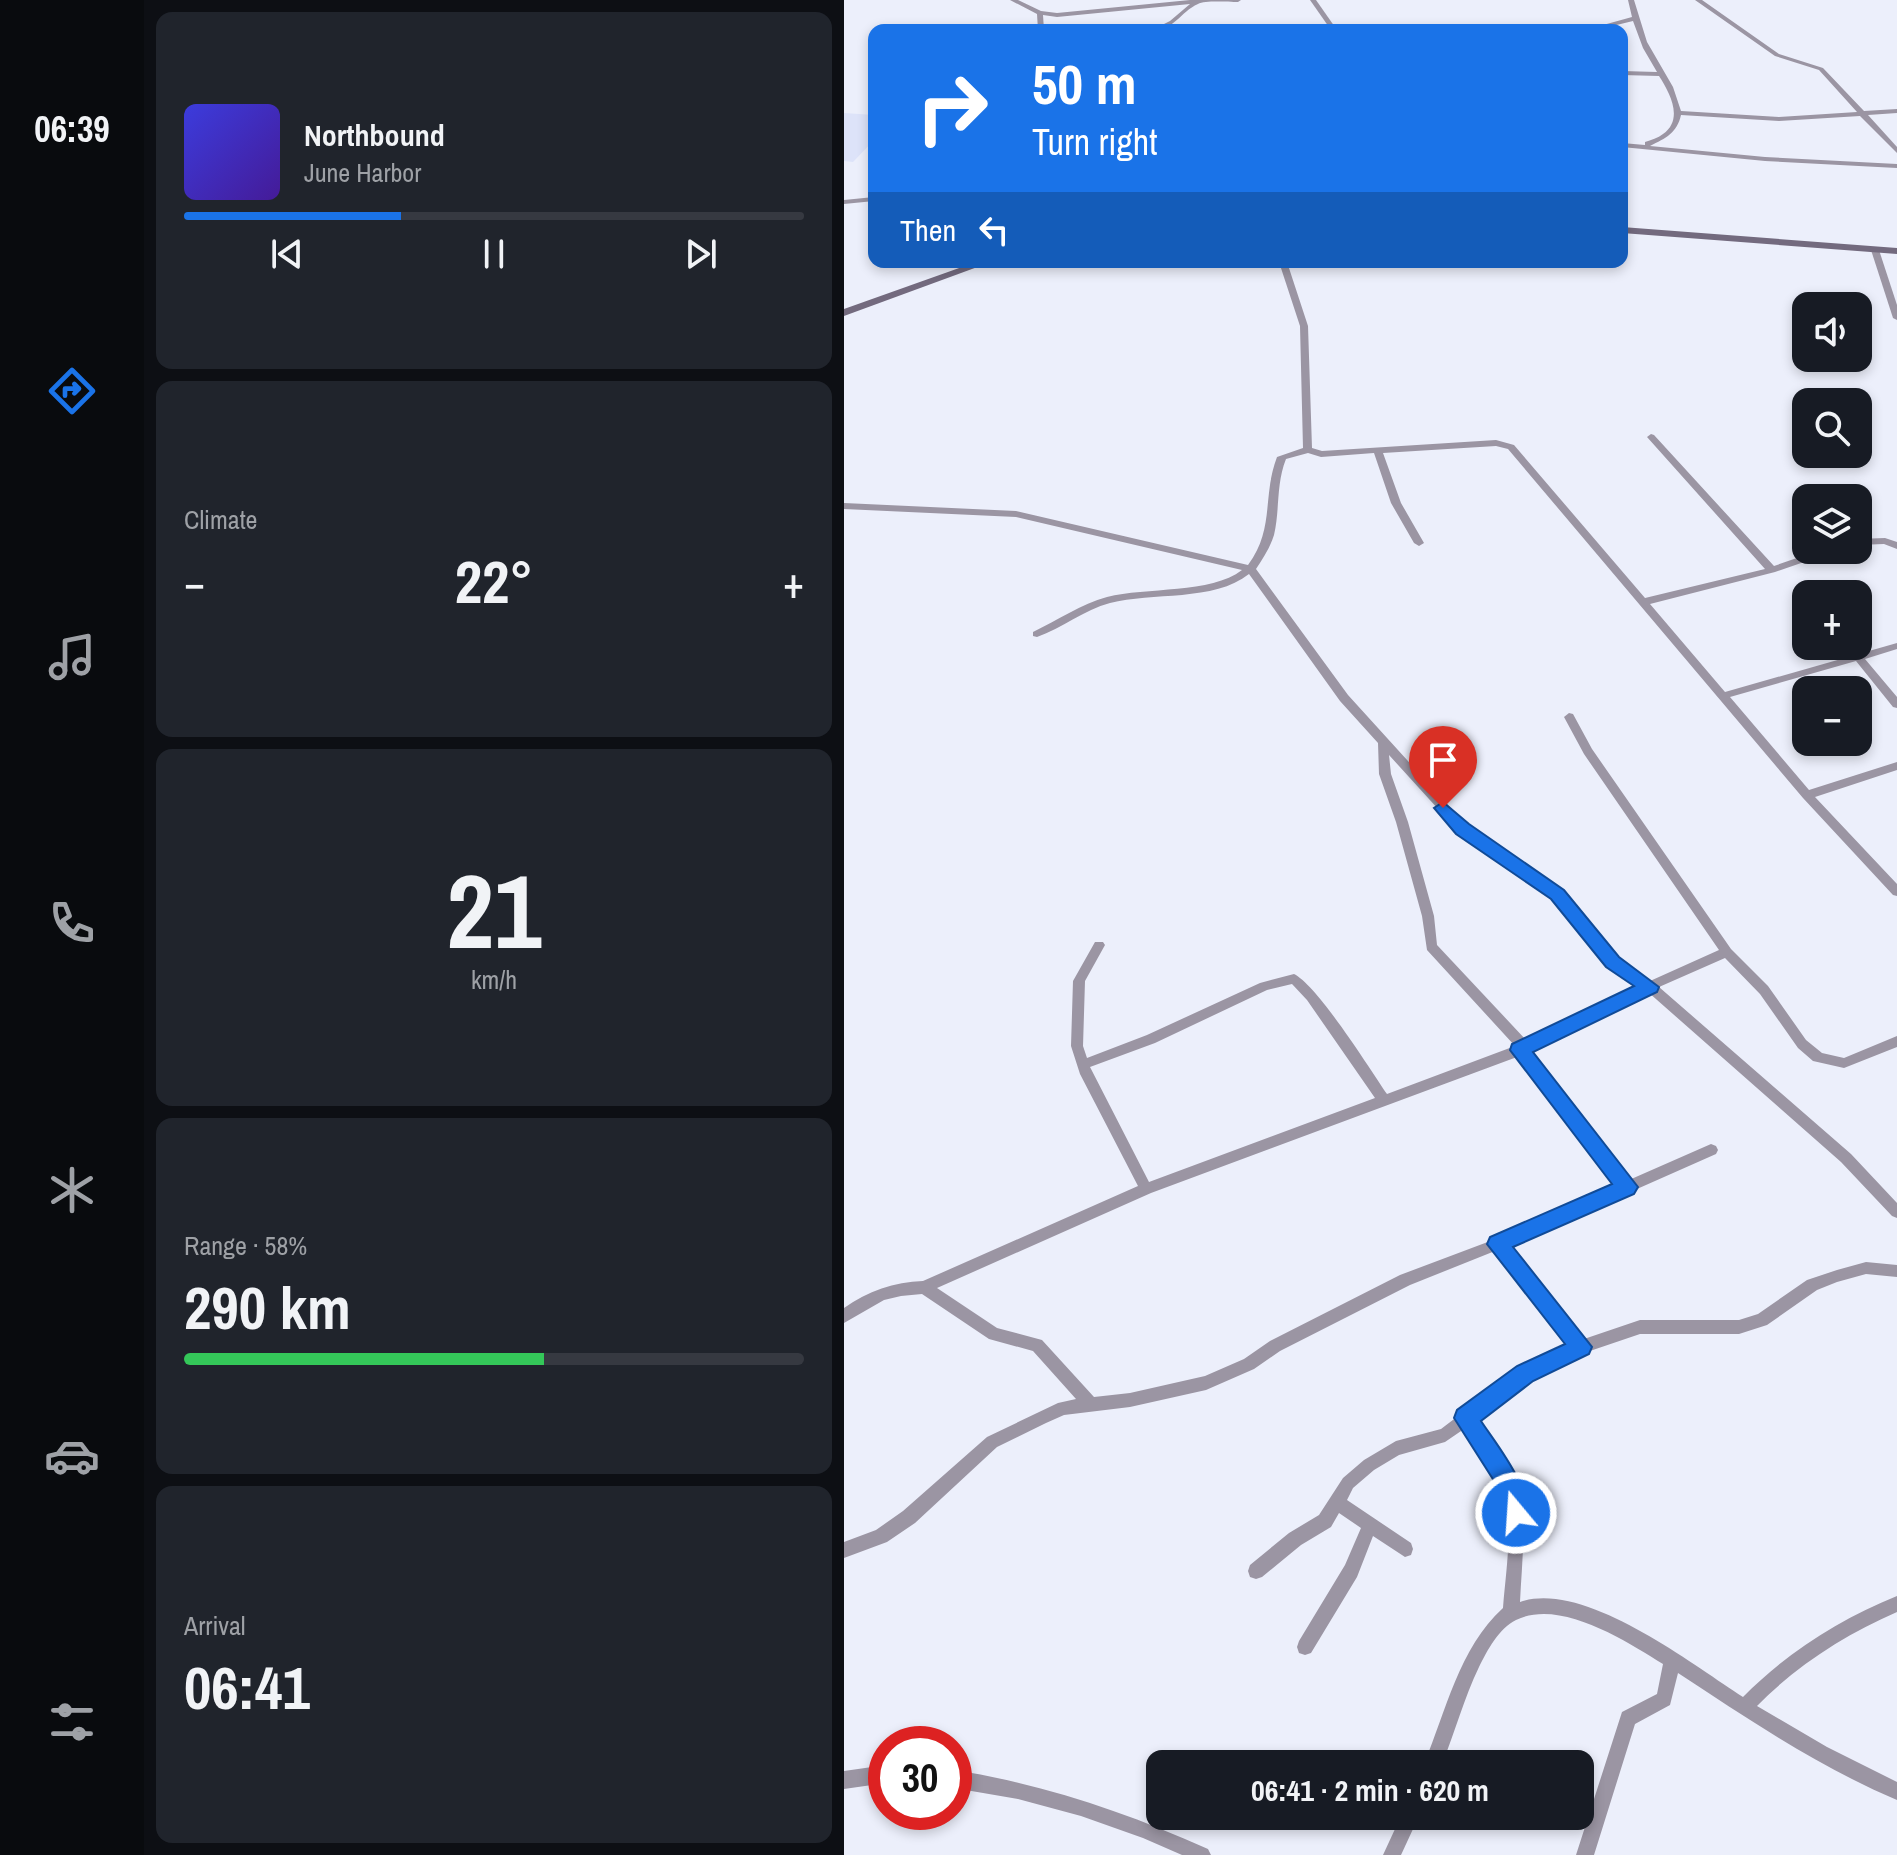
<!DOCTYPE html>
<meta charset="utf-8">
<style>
body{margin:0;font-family:"Archivo Narrow",sans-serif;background:#20242c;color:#f1f3f6;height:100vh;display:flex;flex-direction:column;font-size:30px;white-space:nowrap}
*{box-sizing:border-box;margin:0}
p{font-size:26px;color:#9ea1a6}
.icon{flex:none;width:44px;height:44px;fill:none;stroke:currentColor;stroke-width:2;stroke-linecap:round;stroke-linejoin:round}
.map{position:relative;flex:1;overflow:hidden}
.details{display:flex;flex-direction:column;gap:12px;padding:12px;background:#0d0f14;width:700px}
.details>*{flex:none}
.top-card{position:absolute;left:24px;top:24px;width:760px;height:244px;border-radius:16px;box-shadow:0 4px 12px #0003;background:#1a73e8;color:#fff;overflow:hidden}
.tools{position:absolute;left:948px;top:292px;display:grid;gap:16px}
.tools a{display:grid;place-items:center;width:80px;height:80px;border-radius:16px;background:#171b24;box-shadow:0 4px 12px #0003;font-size:40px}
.speed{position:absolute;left:24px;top:1726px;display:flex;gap:16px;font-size:40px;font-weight:700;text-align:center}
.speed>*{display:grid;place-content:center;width:104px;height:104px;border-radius:50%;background:#171b24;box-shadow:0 4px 12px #0003;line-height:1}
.speed .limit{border:12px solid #d22;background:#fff;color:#111}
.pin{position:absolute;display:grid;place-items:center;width:68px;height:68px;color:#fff;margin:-82px -34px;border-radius:50% 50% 50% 0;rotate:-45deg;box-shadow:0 0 8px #0007}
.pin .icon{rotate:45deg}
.me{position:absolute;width:88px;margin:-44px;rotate:342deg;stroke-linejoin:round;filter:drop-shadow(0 0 6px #0008)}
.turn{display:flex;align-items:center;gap:28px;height:168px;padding:0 32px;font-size:36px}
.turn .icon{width:104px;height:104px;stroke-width:2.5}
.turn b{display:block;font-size:56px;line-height:68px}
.then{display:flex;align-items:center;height:76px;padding:0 32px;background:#0003;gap:16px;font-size:30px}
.big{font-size:60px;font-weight:700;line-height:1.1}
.details .widget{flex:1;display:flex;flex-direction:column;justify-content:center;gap:12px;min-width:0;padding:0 28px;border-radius:16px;background:#20242c}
.details .dial{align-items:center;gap:0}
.dial b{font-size:104px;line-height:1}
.song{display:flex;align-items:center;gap:24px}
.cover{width:96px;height:96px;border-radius:12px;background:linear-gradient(135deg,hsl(240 70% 55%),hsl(260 70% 35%))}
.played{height:8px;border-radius:4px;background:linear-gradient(90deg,#1a73e8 35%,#363941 35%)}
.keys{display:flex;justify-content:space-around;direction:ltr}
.heat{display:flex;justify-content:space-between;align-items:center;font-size:44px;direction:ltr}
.charge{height:12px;border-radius:6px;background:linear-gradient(90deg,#34c759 58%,#363941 0)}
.trip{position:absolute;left:302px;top:1750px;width:448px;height:80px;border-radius:16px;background:#171b24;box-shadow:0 4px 12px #0003;font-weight:700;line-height:80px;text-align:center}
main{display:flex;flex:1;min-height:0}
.tab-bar{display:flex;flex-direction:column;width:144px;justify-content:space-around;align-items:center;background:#090b0e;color:#9ea1a6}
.tab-bar .icon{width:56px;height:56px}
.tab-bar .active{color:#1a73e8}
.tab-bar b{font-size:36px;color:#f1f3f6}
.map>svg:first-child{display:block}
.built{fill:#dde3f9}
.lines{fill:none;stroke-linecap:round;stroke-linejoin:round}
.street{fill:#9b95a3;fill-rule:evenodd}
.secondary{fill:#736a7e;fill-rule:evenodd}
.route{fill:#1a73e8;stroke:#114b97;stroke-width:2}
</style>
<main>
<nav class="tab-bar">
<b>06:39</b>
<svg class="icon active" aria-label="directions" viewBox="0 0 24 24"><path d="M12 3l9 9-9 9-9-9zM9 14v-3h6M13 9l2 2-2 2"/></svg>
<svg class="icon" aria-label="music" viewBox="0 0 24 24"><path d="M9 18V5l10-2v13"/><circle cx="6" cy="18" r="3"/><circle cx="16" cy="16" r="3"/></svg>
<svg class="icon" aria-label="phone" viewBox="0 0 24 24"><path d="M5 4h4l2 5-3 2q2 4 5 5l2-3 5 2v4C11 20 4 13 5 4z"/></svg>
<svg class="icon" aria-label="climate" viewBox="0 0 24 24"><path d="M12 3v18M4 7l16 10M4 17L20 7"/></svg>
<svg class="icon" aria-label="car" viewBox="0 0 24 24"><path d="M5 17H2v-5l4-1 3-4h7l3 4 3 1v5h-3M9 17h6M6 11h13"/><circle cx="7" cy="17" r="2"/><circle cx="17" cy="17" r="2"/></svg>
<svg class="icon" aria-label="filters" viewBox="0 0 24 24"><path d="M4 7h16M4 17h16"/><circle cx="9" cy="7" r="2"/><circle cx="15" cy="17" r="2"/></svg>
</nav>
<section class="details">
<div class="widget">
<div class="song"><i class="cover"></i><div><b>Northbound</b><p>June Harbor</p></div></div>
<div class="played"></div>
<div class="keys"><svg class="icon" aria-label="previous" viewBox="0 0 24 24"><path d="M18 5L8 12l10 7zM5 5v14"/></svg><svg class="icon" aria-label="pause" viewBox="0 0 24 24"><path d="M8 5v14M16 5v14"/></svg><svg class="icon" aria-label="next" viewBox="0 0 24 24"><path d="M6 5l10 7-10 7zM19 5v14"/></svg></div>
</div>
<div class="widget"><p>Climate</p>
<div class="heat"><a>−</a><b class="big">22°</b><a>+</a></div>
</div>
<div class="widget dial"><b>21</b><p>km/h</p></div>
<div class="widget"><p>Range · 58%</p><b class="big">290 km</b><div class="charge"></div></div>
<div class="widget"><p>Arrival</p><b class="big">06:41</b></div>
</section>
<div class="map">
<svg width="1053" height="1855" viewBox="0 0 1053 1855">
<rect width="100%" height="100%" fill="#eceffb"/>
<path class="built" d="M0,113L30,115V140L9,162L0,161Z"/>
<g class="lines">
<g class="street">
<path d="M166,0H174L197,11L213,13L346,0H397L394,2C384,2 361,0 354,4C336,12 331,30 308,30L326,21L346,4L213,17L199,15L200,30H194L193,14Z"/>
<path d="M466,0H472L493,30H487Z"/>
<path d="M784,0H790L803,42L829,87L837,111L935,117L1013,112L975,70L931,56L851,0H858L935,54L979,68L1020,111L1053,109V113L1024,115L1053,147V153L1016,116L935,121L837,115C833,133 822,138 806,146L921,157L1053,164V168L921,161L778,147V143L801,145V142C807,140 814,138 819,134C840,119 826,93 815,76L778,75V71L813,72L799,48L789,21L752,30H741L788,17Z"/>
<path d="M30,197V201L0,204V200Z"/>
<path d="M1028,248L1035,250L1053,305V320L1049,318L1027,250Z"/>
<path d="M435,262H443L464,326L468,448L478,451L652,440L670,445L801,598L921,569L803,437L807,434L810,435L930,566L976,550H991L989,552L931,572L806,604L881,692L1053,643V649L1021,659L1053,697V708L1049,707L1012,661L886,697L965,790L1053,762V770L971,797L1053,884V896L1049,895L959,798L664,449L652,446L539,453L557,503L580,543L575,546L570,543L547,503L530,453L477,457L464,453L442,459C432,484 436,509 430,535C426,548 419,558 412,569L504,695L623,826L717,891L772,959L806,981L875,950L740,754L720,717L725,713L729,714L748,749L887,949L924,986L962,1040L978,1053L1000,1058L1053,1036V1047L1000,1068L969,1061L954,1048L916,994L881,958L815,987L1007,1154L1053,1203V1218L1048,1216L997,1162L804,992L762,1011L684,1052L785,1180L867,1144L872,1146L874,1150L872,1154L664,1246L740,1339L796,1320H895L914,1314L963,1280L993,1270L1022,1262L1053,1265V1277L1022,1274L993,1282L973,1290L923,1325L895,1334H796L740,1353L686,1379L632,1420C644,1435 656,1450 664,1467C686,1509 678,1556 676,1602C740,1580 846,1663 899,1697C942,1653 996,1619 1053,1596V1612C1002,1634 952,1666 913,1706L983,1747L1053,1782V1800C975,1767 904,1719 834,1673L826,1705L791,1724L750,1855H732L778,1712L813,1694L819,1664C782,1641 716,1598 672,1620C655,1628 643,1651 635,1667C620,1698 611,1732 598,1764H580C602,1711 615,1648 659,1608C662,1567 671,1522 656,1482C648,1463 633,1446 620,1429L601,1442L555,1455L530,1470L509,1488L503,1500L567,1543L569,1549L567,1555L561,1557L529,1536L513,1577L467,1653L461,1655L455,1653L453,1647L455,1641L501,1565L517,1528L495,1513L487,1527L457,1545L418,1577L412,1579L406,1577L404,1571L406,1565L445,1533L475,1515L499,1478L520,1460L552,1441L597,1429L676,1369L726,1345L651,1251L566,1285L436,1351L410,1369L362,1390L286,1407L220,1415L202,1423L153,1447L71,1523L43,1542L0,1558V1542L32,1530L59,1511L143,1437L214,1403L232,1399L189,1351L145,1339L78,1294L57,1296L40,1300L0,1323V1308C24,1291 50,1282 79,1281L294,1186L236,1074L227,1046L229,981L251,942H259L261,945L241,981L239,1046L243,1058L303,1035L416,983L450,974C474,986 525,1068 543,1094L671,1046L583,950L578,916L552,822L535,774L534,743L496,701L405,574C370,602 308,592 266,603C240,610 218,628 193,637L189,636V632C214,620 237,604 263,597C302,587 367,594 398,570L172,517L0,509V503L172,511L404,565C431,529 418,496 433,457L459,448L456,326ZM545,755L615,832L709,897L764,965L794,986L754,1003L683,1041L593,945L590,916L564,822L547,774ZM448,984L463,1000L531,1098L305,1182L246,1067L311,1043L423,990ZM673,1057L773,1185L649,1240L556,1275L426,1341L400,1359L361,1376L286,1393L250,1397L198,1340L153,1328L93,1288L307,1193Z"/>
<path d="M1041,538L1053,542V549L1040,544L1014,545V539Z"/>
<path d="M42,1765V1783L0,1789V1771Z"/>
<path d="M110,1770C199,1784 282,1812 364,1849L367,1855H338L299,1838L237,1816L174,1799L110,1788Z"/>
<path d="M557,1816H575L557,1855H539Z"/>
</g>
<g class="secondary">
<path d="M778,227L1053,248V254L778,233Z"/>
<path d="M132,262H147L0,316V309Z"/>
</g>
</g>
<path class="route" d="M599,802L625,824L720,890L775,957L815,987L813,992L689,1052L794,1187L790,1194L669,1247L748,1347L745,1354L689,1381L637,1421C652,1444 692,1492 680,1521L672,1524L664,1521L652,1484L610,1418L613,1410L673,1366L721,1344L643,1244L646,1237L768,1184L666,1050L668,1044L790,986L762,967L707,899L612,834L590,808Z"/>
</svg>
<div class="tools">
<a><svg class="icon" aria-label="sound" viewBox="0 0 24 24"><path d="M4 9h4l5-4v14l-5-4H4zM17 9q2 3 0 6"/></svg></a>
<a><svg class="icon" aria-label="search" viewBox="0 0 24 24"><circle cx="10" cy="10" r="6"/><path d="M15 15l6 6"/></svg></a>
<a><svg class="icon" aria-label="layers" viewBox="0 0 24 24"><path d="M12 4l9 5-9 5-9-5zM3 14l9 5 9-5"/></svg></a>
<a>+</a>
<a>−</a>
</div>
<div class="speed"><div class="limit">30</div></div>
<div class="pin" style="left:599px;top:808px;background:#d93025"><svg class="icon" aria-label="arrive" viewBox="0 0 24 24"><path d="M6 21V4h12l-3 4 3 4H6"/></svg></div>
<svg class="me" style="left:672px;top:1513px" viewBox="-20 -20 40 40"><circle r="17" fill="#1a73e8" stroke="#fff" stroke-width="3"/><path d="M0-11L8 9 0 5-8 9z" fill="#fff"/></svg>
<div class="trip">06:41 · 2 min · 620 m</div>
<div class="top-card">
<div class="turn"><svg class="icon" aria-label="right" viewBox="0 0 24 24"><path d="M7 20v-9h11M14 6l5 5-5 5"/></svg><div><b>50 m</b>Turn right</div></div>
<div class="then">Then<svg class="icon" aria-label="left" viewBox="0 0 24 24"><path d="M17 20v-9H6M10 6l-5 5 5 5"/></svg></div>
</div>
</div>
</main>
